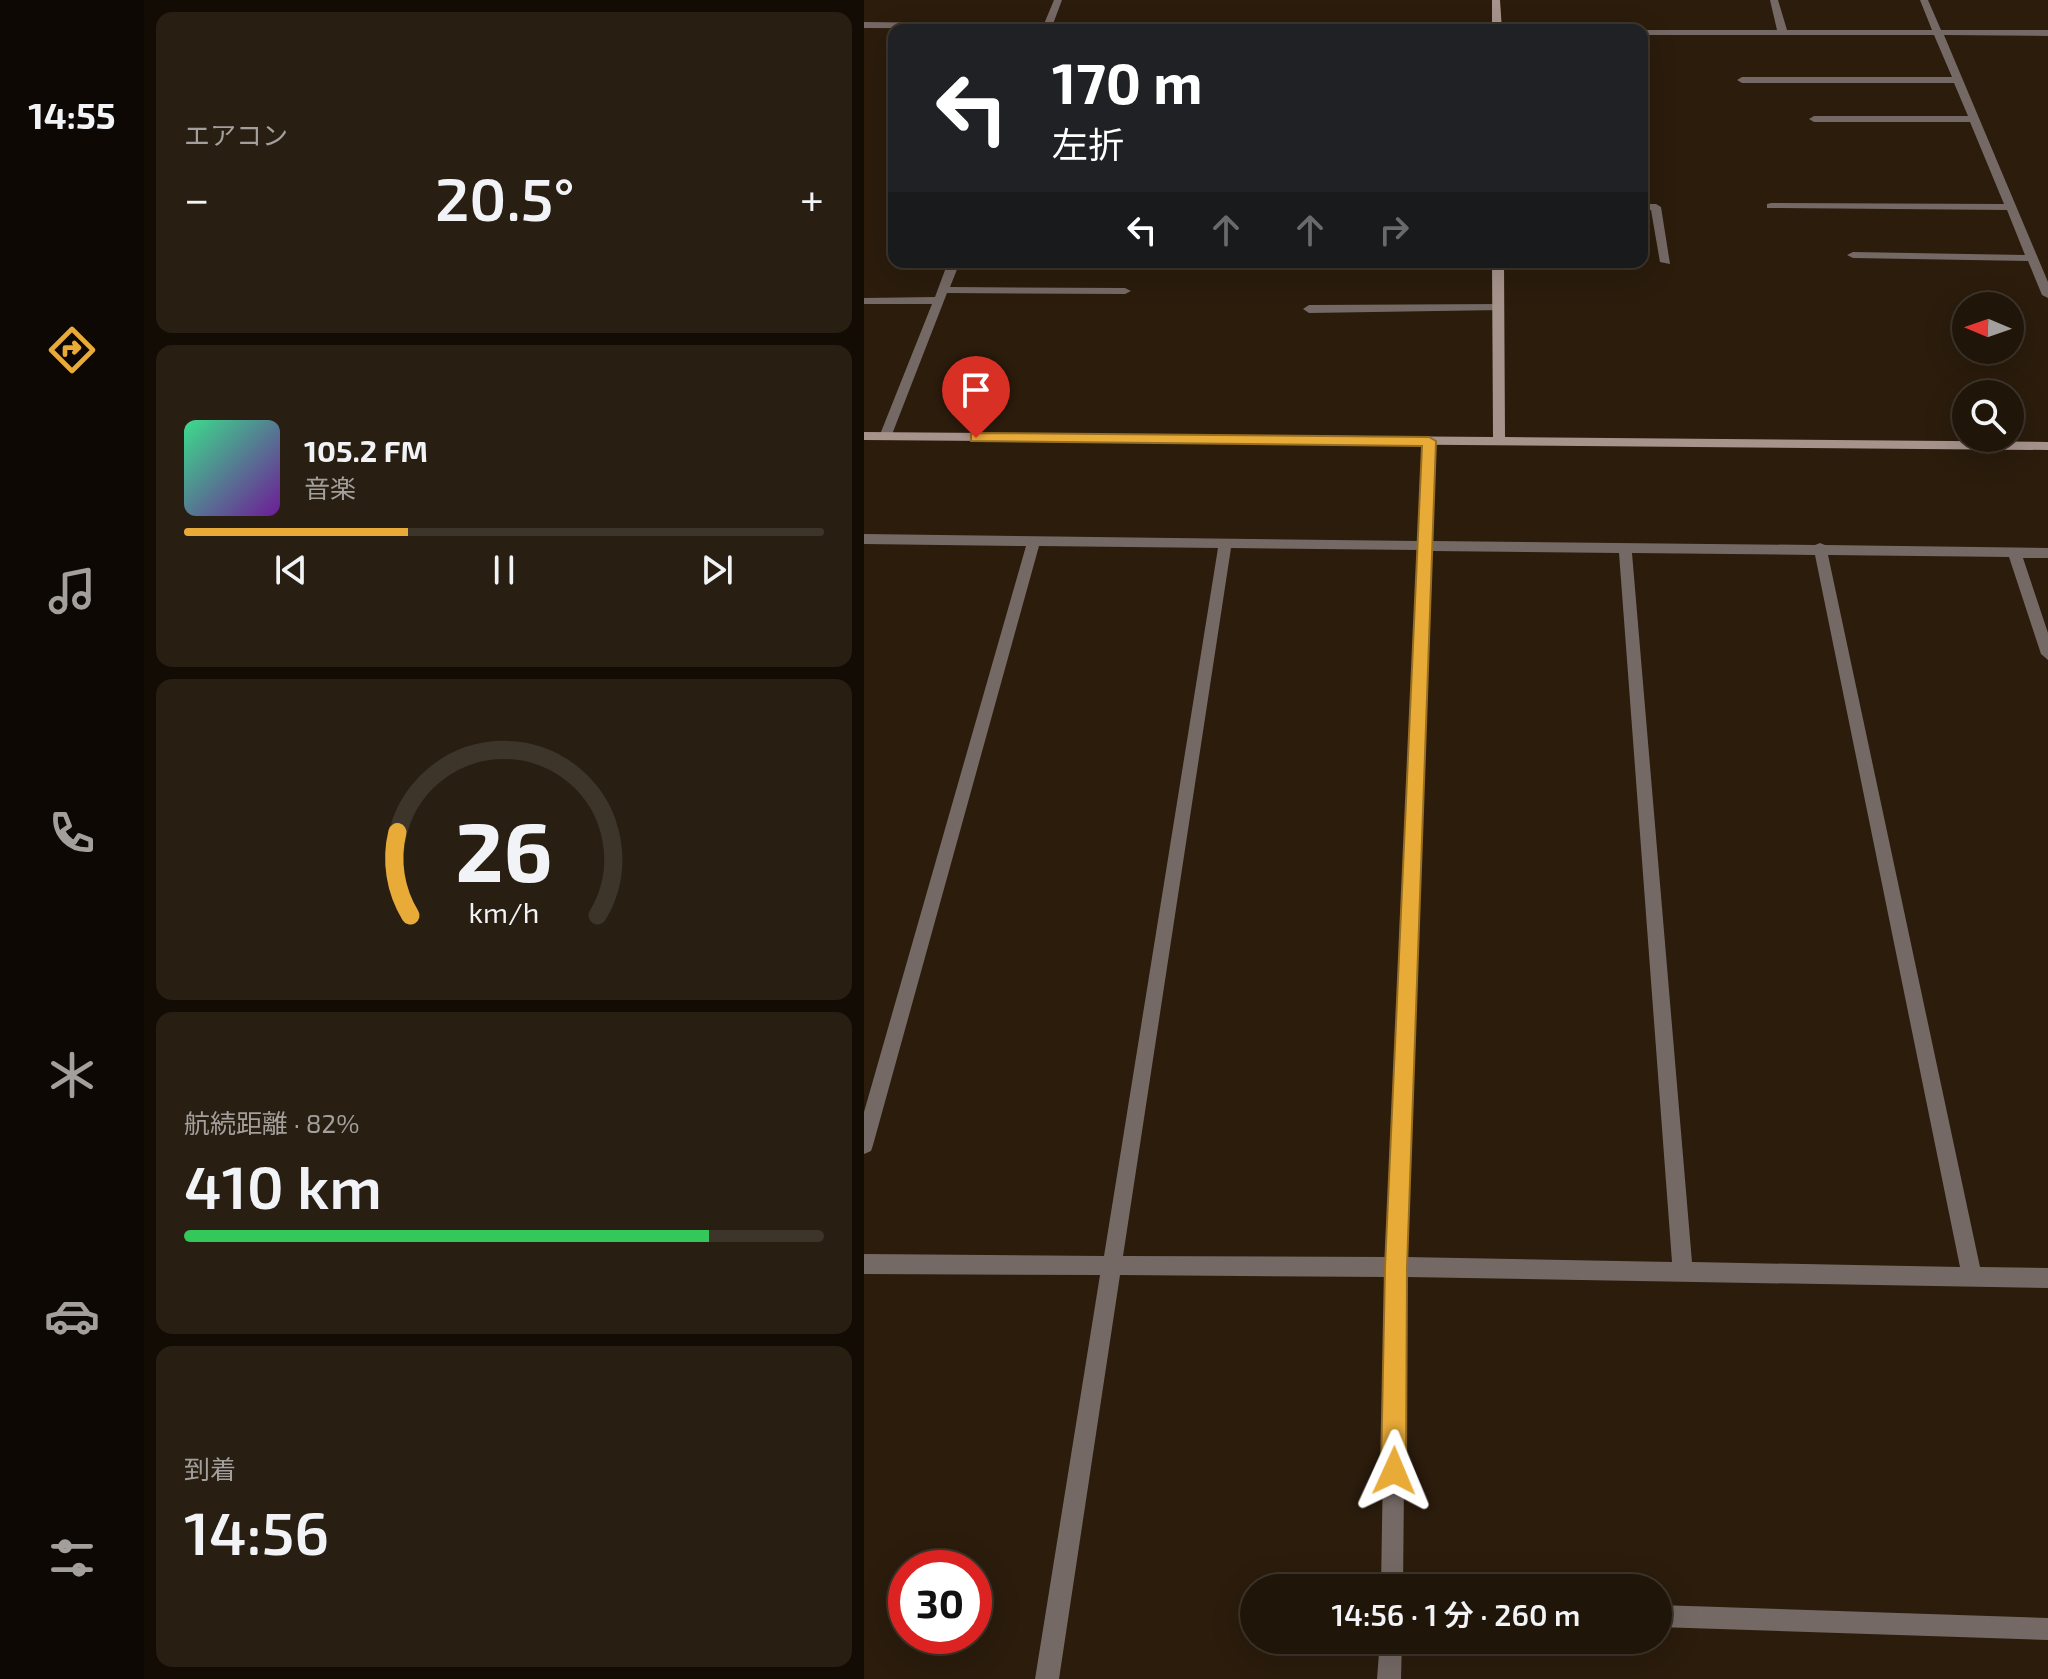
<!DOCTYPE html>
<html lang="ja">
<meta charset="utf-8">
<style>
body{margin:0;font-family:"Exo 2","Noto Sans JP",sans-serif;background:#281e12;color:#f1f3f6;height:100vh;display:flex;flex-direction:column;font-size:30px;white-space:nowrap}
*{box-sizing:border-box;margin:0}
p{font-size:26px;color:#a29f9c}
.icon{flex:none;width:44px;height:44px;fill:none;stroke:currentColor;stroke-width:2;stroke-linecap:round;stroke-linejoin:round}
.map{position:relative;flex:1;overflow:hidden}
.panel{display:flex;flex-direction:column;gap:12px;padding:12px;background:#120c05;width:720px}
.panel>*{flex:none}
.banner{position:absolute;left:24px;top:24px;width:760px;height:244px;border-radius:16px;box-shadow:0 8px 32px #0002,0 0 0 2px #3d342a;background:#202124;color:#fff;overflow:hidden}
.needle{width:52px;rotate:272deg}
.tools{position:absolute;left:1088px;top:292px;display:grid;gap:16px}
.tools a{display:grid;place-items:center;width:72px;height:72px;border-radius:50%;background:#201509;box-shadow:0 8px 32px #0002,0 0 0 2px #3d342a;font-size:40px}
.speed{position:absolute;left:24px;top:1550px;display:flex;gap:16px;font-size:40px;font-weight:700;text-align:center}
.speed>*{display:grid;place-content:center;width:104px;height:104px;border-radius:50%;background:#201509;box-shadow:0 8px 32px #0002,0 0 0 2px #3d342a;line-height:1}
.speed .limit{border:12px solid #d22;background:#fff;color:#111}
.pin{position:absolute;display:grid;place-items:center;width:68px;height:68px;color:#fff;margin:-82px -34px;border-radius:50% 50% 50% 0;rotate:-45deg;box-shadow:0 0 8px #0007}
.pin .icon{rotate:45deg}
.me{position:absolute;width:88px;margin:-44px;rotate:1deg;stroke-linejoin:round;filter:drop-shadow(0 0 6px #0008)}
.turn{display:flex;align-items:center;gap:28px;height:168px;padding:0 32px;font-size:36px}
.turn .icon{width:104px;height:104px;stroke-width:2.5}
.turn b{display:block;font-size:56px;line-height:68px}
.lanes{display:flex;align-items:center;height:76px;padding:0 32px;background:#0003;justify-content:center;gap:40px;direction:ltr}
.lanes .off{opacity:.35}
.big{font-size:60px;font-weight:600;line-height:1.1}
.panel .tile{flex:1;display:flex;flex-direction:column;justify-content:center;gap:12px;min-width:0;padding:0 28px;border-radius:16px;background:#281e12}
.panel .dial{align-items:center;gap:0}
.dial svg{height:208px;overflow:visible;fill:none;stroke:#3d342a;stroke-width:7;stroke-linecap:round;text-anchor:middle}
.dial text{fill:#f1f3f6;stroke:none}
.song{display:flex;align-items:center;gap:24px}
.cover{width:96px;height:96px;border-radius:12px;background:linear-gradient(135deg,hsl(150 70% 55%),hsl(280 70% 35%))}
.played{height:8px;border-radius:4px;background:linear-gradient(90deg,#e9ab38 35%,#3d342a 35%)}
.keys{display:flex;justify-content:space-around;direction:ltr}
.heat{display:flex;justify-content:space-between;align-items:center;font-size:44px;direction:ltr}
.charge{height:12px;border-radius:6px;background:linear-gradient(90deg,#34c759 82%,#3d342a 0)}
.trip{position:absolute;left:376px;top:1574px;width:432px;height:80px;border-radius:40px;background:#201509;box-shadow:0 8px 32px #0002,0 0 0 2px #3d342a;font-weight:600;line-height:80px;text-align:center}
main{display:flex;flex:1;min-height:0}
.tab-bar{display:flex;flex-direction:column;width:144px;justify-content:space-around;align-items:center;background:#0d0804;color:#a29f9c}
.tab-bar .icon{width:56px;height:56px}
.tab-bar .active{color:#e9ab38}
.tab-bar b{font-size:36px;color:#f1f3f6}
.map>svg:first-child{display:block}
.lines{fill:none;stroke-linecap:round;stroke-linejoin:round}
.street{fill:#756965;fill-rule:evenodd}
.secondary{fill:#a6938c;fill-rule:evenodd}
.route{fill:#e9ab38;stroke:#976f24;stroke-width:2}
</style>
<main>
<nav class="tab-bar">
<b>14:55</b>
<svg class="icon active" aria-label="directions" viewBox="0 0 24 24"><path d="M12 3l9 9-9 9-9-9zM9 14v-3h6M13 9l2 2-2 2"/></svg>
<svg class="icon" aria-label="music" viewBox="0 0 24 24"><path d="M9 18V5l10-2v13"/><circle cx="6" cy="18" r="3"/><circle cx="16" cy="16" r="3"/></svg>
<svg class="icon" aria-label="phone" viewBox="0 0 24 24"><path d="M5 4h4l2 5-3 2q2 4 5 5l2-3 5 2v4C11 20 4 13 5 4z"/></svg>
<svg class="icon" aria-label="climate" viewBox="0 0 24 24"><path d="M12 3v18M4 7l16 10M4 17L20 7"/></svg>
<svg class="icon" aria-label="car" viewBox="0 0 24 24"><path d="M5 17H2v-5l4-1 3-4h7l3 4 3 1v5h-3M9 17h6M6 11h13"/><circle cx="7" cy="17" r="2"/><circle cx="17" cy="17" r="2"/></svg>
<svg class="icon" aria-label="filters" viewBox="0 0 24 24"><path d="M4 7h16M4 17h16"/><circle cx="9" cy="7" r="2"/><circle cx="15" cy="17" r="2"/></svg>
</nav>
<section class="panel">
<div class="tile"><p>エアコン</p>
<div class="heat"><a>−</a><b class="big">20.5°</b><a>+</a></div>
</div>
<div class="tile">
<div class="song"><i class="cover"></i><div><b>105.2 FM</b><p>音楽</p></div></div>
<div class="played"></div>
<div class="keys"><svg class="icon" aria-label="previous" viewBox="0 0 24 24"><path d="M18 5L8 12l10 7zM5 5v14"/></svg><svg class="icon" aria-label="pause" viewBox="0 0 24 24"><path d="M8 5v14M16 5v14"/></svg><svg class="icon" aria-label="next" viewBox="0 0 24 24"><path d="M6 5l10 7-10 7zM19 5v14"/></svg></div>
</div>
<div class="tile dial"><svg viewBox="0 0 100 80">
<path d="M14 69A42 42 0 1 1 86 69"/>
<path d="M14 69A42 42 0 0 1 9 37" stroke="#e9ab38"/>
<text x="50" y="56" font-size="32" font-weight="700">26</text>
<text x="50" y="72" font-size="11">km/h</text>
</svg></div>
<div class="tile"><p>航続距離 · 82%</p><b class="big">410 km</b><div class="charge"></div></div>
<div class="tile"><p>到着</p><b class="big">14:56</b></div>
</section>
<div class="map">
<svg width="1184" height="1679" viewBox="0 0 1184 1679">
<rect width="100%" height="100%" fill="#2b1c0c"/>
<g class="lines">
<g class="street">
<path d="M190,0H198L189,24L503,27L508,30L0,28V22L180,24Z"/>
<path d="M906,0H914L923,30H1068L1056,0H1064L1077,30H1184V36L1080,35L1184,282V298L1178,295L1164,261L989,258L983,255L989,252L1161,255L1143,210L903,208V204L907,203L1140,204L1106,122H950L945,119L950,116H1104L1090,83H878L873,80L878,77H1088L1070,35H778V30H775H913Z"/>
<path d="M778,204H792L797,207L806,264L796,262L787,210H778Z"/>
<path d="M84,262H96L86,287L261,288L267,291L261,294L83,293L27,437L25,440H17L15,437L68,304H0V298L71,297Z"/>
<path d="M634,304L640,308L638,310L445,313L439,309L445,305Z"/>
<path d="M565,437L571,441L568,541L951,545L956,543L961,545L1184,548V558H1159L1184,633V660L1177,654L1145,557L964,555L1116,1267L1184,1268V1288L542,1277L539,1588H517L522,1277L256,1275L195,1679H171L236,1275L0,1274V1254L240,1256L354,548L175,546L9,1145L7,1151L0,1154V1112L162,546L0,544V534L554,541L559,441ZM367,548L554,550L523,1257L259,1256ZM567,551L755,553L808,1262L542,1257ZM768,553L951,555L1096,1267L828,1262Z"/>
<path d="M794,1605L1184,1618V1640L794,1627Z"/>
<path d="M516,1640H538L537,1679H513Z"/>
</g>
<g class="secondary">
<path d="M628,0H636L638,30H628Z"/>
<path d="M628,262H640L641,437L1184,442V450L0,440V432L629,437Z"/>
</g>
</g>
<path class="route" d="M112,433L565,437L572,441L543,1267L542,1471L538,1480L530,1484L521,1480L517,1471L521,1267L558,446L107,441V434Z"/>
</svg>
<div class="tools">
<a><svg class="needle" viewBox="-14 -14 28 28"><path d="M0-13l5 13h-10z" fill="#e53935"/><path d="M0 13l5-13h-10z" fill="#a29f9c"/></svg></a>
<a><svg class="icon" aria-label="search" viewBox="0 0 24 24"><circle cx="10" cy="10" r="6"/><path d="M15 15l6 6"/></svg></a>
</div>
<div class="speed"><div class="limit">30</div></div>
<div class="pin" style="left:112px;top:438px;background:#d93025"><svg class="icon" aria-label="arrive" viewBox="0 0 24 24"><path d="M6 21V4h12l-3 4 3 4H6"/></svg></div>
<svg class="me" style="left:530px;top:1471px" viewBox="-20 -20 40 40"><path d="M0-17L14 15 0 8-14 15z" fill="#e9ab38" stroke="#fff" stroke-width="4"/></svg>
<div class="trip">14:56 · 1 分 · 260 m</div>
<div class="banner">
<div class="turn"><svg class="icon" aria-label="left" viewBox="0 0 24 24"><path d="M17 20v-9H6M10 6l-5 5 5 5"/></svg><div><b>170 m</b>左折</div></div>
<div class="lanes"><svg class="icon" aria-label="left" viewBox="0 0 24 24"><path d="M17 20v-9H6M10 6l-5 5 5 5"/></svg><svg class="icon off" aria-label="ahead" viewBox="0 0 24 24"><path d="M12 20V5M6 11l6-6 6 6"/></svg><svg class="icon off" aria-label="ahead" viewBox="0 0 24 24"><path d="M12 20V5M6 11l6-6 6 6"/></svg><svg class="icon off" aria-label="right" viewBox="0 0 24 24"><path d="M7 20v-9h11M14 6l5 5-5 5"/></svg></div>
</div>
</div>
</main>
